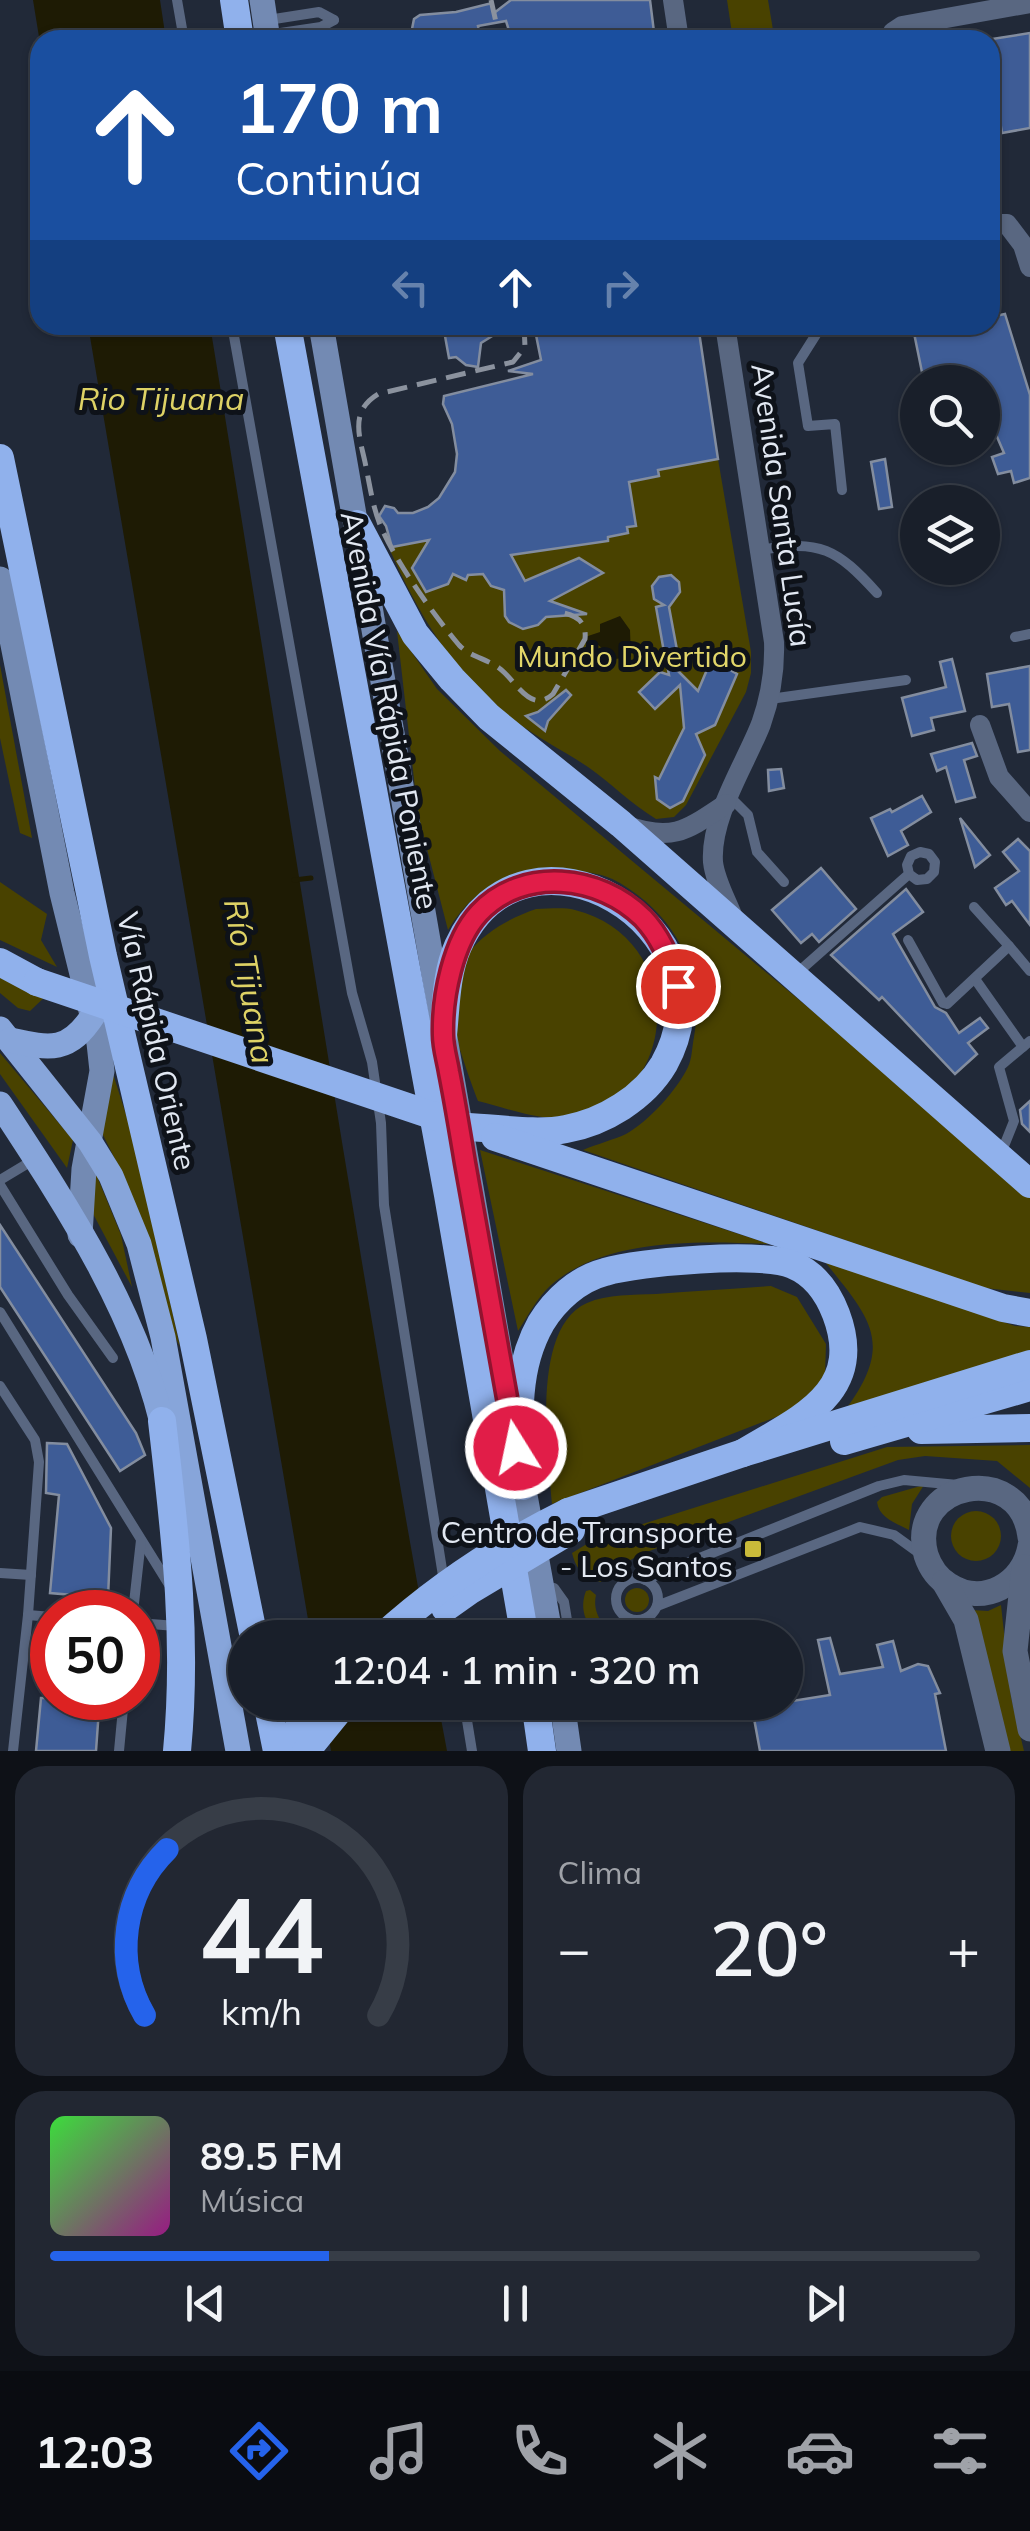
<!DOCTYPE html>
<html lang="es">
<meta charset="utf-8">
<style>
body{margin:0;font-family:Mulish,sans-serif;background:#222732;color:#f1f3f6;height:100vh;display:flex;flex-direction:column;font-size:38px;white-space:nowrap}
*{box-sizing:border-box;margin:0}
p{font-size:32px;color:#9fa2a8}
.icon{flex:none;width:55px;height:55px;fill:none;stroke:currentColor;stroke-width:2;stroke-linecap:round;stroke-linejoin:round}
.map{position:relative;height:1751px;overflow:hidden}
.sheet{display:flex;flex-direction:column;gap:15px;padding:15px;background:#0e1117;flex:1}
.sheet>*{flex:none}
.banner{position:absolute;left:30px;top:30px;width:970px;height:305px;border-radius:30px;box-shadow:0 2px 8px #0004,0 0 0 2px #373d47;background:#1a4fa0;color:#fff;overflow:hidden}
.buttons{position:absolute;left:900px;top:365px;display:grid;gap:20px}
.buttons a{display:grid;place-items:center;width:100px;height:100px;border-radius:50%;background:#191f2a;box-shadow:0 2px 8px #0004,0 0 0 2px #373d47;font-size:50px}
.speed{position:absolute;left:30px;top:1590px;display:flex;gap:20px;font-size:50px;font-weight:700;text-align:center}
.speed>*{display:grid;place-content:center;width:130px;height:130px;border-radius:50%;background:#191f2a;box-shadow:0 2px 8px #0004,0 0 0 2px #373d47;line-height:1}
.speed .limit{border:15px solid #d22;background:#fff;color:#111}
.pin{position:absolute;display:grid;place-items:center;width:85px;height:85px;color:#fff;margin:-42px;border:5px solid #fff;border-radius:50%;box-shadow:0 2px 10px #0007}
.me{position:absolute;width:110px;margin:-55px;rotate:350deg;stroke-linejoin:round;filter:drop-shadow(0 0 8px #0008)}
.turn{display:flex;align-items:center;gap:35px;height:210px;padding:0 40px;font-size:45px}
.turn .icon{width:130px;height:130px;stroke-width:2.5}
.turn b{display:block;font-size:70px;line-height:85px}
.lanes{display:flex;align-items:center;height:95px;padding:0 40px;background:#0003;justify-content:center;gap:50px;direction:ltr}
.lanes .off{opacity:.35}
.big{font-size:75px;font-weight:600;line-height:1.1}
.sheet .tile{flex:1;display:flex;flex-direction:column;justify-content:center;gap:15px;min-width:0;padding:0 35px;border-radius:30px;background:#222732}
.sheet .dial{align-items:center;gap:0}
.dial svg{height:260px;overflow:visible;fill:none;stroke:#373d47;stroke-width:7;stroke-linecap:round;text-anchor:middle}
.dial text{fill:#f1f3f6;stroke:none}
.song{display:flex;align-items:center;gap:30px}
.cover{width:120px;height:120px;border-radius:15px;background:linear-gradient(135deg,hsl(120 70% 55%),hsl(310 70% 35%))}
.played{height:10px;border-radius:5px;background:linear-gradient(90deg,#2563eb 30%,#373d47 30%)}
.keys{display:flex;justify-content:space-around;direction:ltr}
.heat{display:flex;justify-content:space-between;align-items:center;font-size:55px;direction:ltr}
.sheet .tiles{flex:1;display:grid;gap:15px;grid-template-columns:1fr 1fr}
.tile:last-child{grid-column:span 2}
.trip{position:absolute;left:228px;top:1620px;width:575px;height:100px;border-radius:50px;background:#191f2a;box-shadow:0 2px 8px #0004,0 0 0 2px #373d47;font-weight:600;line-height:100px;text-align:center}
.dock{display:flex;height:160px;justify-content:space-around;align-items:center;background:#0a0c11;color:#9fa2a8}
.dock .icon{width:70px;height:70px}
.dock .on{color:#2563eb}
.dock b{font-size:45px;color:#f1f3f6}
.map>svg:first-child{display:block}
.green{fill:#494200}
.water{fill:#1e1b04}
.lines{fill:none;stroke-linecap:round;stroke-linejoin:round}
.stream{stroke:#1e1b04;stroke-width:5}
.building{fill:#3e5c96;stroke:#838d9f;stroke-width:2.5}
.service{stroke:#596781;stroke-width:10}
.minor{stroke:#596781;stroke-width:20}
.tertiary{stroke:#596781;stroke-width:25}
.secondary{stroke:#738ab3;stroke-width:25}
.primary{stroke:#87a5da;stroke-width:25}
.trunk{stroke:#90b1ec;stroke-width:28}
.rail{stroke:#8b929e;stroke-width:5;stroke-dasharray:20 10;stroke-linecap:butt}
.trunk-bridge{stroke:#90b1ec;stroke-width:28}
.route-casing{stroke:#92132f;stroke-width:25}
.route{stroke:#e11d48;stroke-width:18}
.poi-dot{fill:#c9ba3a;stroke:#0e1219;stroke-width:4}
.labels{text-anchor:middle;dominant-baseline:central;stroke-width:10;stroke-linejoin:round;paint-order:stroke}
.street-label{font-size:30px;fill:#e2e8f2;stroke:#0e1219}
.park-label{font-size:30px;fill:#e2d669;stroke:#0e1219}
.poi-label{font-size:30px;fill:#e2e8f2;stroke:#0e1219;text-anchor:end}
.water-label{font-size:32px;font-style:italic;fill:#ded265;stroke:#0e1219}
</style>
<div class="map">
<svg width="1030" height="1751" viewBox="0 0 1030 1751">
<rect width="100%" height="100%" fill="#212938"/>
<g class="green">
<path d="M727,0H768L774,36L733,40Z"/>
<path d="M718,459L751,652V673L746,692L686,805L674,817L656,819C631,804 611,783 588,767C564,751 538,738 515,721C455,677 418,614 389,548L496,529L523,553L608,541L599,488L658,477V470Z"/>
<path d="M397,631L437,689L500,751L1030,1192V1293L985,1288L583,1150C597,1144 613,1140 626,1134C648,1122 677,1090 688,1067C692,1059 692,1047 694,1037C705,973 677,917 620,883C600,871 577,871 554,870C507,869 471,891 448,930L418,814Z"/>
<path d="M0,665L32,838L20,833L0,738Z"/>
<path d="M0,882L47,914L41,940L57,967L0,940Z"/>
<path d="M536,909C549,909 563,907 575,910C697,941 678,1121 553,1118C529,1117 502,1107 478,1101C469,1077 450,1026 450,1002C452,952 495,923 536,909Z"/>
<path d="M0,968L49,993L30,1011L18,1008L0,993Z"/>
<path d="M0,1053L73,1140L67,1168L0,1074Z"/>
<path d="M108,1058L134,1140L180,1347L167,1321L125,1179L102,1133Z"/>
<path d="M480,1150L769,1244C699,1241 605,1237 550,1286C537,1298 528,1316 518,1331Z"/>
<path d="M94,1169L121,1235L132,1287L91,1210Z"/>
<path d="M825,1262L1015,1326L1030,1327V1350L846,1409C895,1343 870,1318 825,1262Z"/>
<path d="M771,1286L797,1297L826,1344L825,1375L799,1408L552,1504C548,1455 530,1328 587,1303C607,1294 634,1295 656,1294C694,1291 732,1289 771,1286Z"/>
<path d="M1030,1445V1488L997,1461L925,1456L898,1460L644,1553L607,1572L601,1582C583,1577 577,1571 572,1553L595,1539L887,1447Z"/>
<path d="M924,1485L912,1504L909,1530C896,1523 879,1518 877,1502L882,1497Z"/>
<circle cx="976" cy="1536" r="25"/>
<circle cx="637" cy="1600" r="12"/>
<path d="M590,1590L596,1595C592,1613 603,1627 617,1637H596C586,1622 579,1609 586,1591Z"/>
<path d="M1001,1605L1011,1697L1024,1751H1009L971,1610L988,1611Z"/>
</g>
<g class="water">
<path d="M33,0H160L166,40H40V43Z"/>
<path d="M88,325H210C282,763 348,1201 427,1637H311Z"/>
<path d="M620,616L630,630L631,657L615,659L597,644H586L585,637L600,632V624Z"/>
<path d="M323,1703H438L447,1751H331Z"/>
</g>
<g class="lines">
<path class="stream" d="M294,880L311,878"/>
</g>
<g class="building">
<path d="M511,0H650L655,40H512L506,21L478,26L481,40H428L412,29L414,19L420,15L456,12L492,3L494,13Z"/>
<path d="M1030,33V128L1002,133L1001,127L990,129V95L996,94L994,82L999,81L992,39Z"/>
<path d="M1005,314L1030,395V478L1014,483L1011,471L998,474L992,457L1004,453L991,423L982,425V382H924L914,333L952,325H990V317Z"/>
<path d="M443,325H510L481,343L478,367L466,365L456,357L449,358Z"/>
<path d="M534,325H698L718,459L658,470L659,476L629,482L636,526L627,527L628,533L608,537V541L511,555L525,581L579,558L603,573L550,601L587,614L546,617L538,625L523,629L509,622L505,616L504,590L491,586L483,574L468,575L466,580L453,574L448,584L426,592L412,568L429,540L392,547L386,526L379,516L385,506L394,508L398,513H413L428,507L439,498L455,472L457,454L452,424L443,404L444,396L533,374L508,371L541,360Z"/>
<path d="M885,459L892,507L879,509L871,462Z"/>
<path d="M671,575L679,582L680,592L669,607L677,650L664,652L656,607L664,605L654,599L652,586L659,577Z"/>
<path d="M666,659L698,691L709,665L718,669L723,659L735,665L732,671L737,674L715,725L696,734L705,755L683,801L670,808L657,799L655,777L659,779L684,728L680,685L655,709L639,692L660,672L669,675Z"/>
<path d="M952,659L965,711L931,718L934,730L912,736L902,698L946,687L940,662Z"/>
<path d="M1030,666V750L1018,752L1009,704L992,707L987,674Z"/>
<path d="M566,690L571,695L548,721L545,731L526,716L538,712Z"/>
<path d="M972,743L977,756L964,760L975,797L956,802L946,767L937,771L931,754Z"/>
<path d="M781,769L784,788L769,791L768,770Z"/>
<path d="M922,796L931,812L901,831L908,845L888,856L871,818L890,809L892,812Z"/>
<path d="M960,818L990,855L975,867Z"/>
<path d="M1018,839L1030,851V925L1012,901L1006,905L995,888L1019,871L1003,852Z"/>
<path d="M821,868L856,909L819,942L812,934L801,943L772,910Z"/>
<path d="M906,889L923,912L893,934L935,1007L946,1013L959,1033L980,1018L988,1028L968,1043L977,1054L955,1074L882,997L879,1000L831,955Z"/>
<path d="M1030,1101V1132L1022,1124L1020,1110Z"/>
<path d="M0,1225L136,1433L145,1455L120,1471L0,1287Z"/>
<path d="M47,1443L67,1444L111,1528L108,1598L50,1593L59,1495L46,1493Z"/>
<path d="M830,1638L840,1674L883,1667L877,1645L893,1641L901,1671L918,1664L928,1666L940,1693L935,1694L946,1751H760L751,1702H786L830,1695L818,1640Z"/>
<path d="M41,1698H115L99,1709L96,1751H36Z"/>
</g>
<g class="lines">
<g class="service">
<path d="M177,0L184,40"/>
<path d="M268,20L319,12L334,20"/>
<path d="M267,35L321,27L334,20"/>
<path d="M232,325L352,993L372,1062L381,1123L384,1205L444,1582"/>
<path d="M822,325L798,363L808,426L835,424L842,490"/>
<path d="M760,550C820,539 837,549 877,593"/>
<path d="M1015,637L1030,634"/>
<path d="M770,699L906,680"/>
<path d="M729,796L748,815L757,852L784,882"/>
<path d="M908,940L943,1003L947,1004L1009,946L974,907"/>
<path d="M1009,946L1030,971"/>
<path d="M796,974L909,874L907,865L911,856L920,852L929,854L935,862L934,872L927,879L917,880L909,874"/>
<path d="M975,979L1023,1047"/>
<path d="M1000,1156L1014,1121L999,1067L1030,1041"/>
<path d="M0,1180L35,1159"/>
<path d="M0,1185L68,1295L113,1358"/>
<path d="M0,1312L170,1586"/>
<path d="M0,1386L35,1440L39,1462L28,1615L13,1751"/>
<path d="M0,1573L31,1575"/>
<circle cx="637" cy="1599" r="21"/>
<path d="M645,1580L879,1486L904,1480L958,1485"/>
<path d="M544,1587L554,1588L564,1602L570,1638"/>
<path d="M657,1606L860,1527L894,1535L923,1556"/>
<path d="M448,1609L453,1638"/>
<path d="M133,1612L141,1540"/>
<path d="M28,1615L52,1617"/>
<path d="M138,1623L176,1626"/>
<path d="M464,1702L472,1751"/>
<path d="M119,1751L124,1698"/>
</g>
<g class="minor">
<path d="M673,0L679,40"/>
<path d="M890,40L893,32L902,26L1030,3"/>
<path d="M990,224H1007L1023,245L1030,267"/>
<path d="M725,325L774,642C775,671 771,696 761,724C745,765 710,817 713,862C715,881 727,901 734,920"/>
<path d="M980,725L999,777L1030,812"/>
<path d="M627,826C673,842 687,830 726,804"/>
</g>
<g class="tertiary">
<path d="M1030,1537C1021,1459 906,1482 926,1555C930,1567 937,1578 949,1585C983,1607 1024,1584 1030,1546"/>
<path d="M1024,1567L1015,1651L1030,1729"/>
<path d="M944,1582L966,1620L998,1751"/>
</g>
<g class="secondary">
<path d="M262,0L268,40"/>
<path d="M321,325L513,1429"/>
<path d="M0,579L62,893L99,1043L102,1071L84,1169L80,1235"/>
<path d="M520,1468L551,1638"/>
<path d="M562,1702L569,1751"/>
</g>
<g class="primary">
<path d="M0,1029L90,1142L111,1176L139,1244L163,1337L238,1751"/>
<path d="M10,1040C51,1049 69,1053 94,1014"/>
<path d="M0,1104C67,1206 142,1319 166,1441"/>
</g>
<g class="trunk">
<path d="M234,0L240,40"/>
<path d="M287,325L448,1195L525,1638"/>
<path d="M0,458L103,956L193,1339L254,1638"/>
<path d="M357,524L415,634L452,679L489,717L621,824L1030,1184"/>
<path d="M0,962L37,982"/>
<path d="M443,1035C446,1006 446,973 458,946C524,800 740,927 664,1064C644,1098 604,1122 566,1129C536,1135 498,1128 467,1127"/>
<path d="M495,1137L1003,1308L1030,1313"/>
<path d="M162,1421C175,1534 188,1637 177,1751"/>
<path d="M921,1430L1030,1428"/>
<path d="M844,1441L1030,1387"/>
<path d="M523,1486C520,1430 512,1374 541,1323C555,1300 578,1279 605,1272C639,1262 762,1251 793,1265C815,1274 828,1293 836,1314C866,1393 799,1419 743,1453"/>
<path d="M568,1512L743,1453L1030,1364"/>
<path d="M267,1702L277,1751"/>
<path d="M535,1702L542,1751"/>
<path d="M281,1751L319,1702"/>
<path d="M306,1751L346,1702"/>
</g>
<g class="rail">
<path d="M491,0L500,40"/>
<path d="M524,325L525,347L513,362L378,394C350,411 359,435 365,462C369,481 372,503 379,522C394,560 433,614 459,645C469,656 487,659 499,668C516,680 530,715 553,694L585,639C587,620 574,614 557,612"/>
</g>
<g class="trunk-bridge">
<path d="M37,982L467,1127"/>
<path d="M445,1608L469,1591L571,1530"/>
<path d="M381,1638C438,1586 499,1546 568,1512"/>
</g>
</g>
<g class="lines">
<defs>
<path id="route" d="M516,1448C499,1353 482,1258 465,1163C460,1133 455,1102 449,1072C447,1060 443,1047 443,1035C442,997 453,941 479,913C523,866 600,875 643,918C661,937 671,961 678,986"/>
</defs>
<use href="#route" class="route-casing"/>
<use href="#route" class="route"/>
</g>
<rect class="poi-dot" x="743" y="1539" width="20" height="20" rx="5"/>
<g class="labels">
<g class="street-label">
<text transform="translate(782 505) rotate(82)">Avenida Santa Lucía</text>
<text transform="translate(390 710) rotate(79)">Avenida Vía Rápida Poniente</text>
<text transform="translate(157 1041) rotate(77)">Vía Rápida Oriente</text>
</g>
<g class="park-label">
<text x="632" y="656">Mundo Divertido</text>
</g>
<g class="poi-label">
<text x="733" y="1532">Centro de Transporte<tspan x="733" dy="34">- Los Santos</tspan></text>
</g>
<g class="water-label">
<text x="161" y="398">Rio Tijuana</text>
<text transform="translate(250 981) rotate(80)">Río Tijuana</text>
</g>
</g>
</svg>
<div class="buttons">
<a><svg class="icon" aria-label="search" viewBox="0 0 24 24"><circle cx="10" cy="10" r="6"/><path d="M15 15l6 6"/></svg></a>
<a><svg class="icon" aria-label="layers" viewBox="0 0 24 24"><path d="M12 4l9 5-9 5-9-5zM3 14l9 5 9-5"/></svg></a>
</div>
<div class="speed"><div class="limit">50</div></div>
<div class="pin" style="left:678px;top:986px;background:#d93025"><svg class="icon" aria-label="arrive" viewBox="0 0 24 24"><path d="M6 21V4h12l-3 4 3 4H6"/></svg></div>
<svg class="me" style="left:516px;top:1448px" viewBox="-20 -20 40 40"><circle r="17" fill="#e11d48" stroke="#fff" stroke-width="3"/><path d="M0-11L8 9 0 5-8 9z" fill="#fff"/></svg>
<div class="trip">12:04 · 1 min · 320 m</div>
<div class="banner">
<div class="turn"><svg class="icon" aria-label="ahead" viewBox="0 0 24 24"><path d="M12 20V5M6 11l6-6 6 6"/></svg><div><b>170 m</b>Continúa</div></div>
<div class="lanes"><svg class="icon off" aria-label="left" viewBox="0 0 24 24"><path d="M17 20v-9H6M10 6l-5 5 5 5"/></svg><svg class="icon" aria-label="ahead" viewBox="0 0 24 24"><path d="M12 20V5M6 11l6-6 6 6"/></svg><svg class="icon off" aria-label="right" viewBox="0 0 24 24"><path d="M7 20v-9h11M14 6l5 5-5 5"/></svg></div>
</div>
</div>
<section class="sheet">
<div class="tiles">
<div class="tile dial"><svg viewBox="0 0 100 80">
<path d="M14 69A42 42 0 1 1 86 69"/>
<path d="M14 69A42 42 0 0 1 21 18" stroke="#2563eb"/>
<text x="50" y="56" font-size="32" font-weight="700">44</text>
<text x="50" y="72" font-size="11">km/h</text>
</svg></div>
<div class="tile"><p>Clima</p>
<div class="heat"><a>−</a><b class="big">20°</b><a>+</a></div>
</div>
<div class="tile">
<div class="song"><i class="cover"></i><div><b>89.5 FM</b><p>Música</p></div></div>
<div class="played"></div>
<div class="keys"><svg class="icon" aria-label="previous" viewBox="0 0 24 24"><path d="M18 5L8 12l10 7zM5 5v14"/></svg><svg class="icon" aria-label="pause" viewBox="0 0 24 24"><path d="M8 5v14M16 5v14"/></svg><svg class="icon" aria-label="next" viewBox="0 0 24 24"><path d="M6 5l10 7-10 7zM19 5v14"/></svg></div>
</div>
</div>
</section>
<nav class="dock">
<b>12:03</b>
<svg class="icon on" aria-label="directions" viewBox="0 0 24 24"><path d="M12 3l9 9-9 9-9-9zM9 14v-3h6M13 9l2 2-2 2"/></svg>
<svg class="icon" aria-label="music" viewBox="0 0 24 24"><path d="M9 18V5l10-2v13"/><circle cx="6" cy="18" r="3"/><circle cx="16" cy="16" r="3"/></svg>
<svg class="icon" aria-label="phone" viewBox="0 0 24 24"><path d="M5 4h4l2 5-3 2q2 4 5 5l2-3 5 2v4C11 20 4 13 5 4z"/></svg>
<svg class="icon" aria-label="climate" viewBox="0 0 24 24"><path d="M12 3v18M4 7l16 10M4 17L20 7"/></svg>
<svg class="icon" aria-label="car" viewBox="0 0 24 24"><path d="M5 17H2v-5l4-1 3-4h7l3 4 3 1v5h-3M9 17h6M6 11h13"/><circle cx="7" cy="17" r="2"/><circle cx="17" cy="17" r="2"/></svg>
<svg class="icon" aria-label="filters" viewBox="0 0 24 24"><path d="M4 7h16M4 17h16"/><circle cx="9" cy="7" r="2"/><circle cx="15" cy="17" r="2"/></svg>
</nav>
